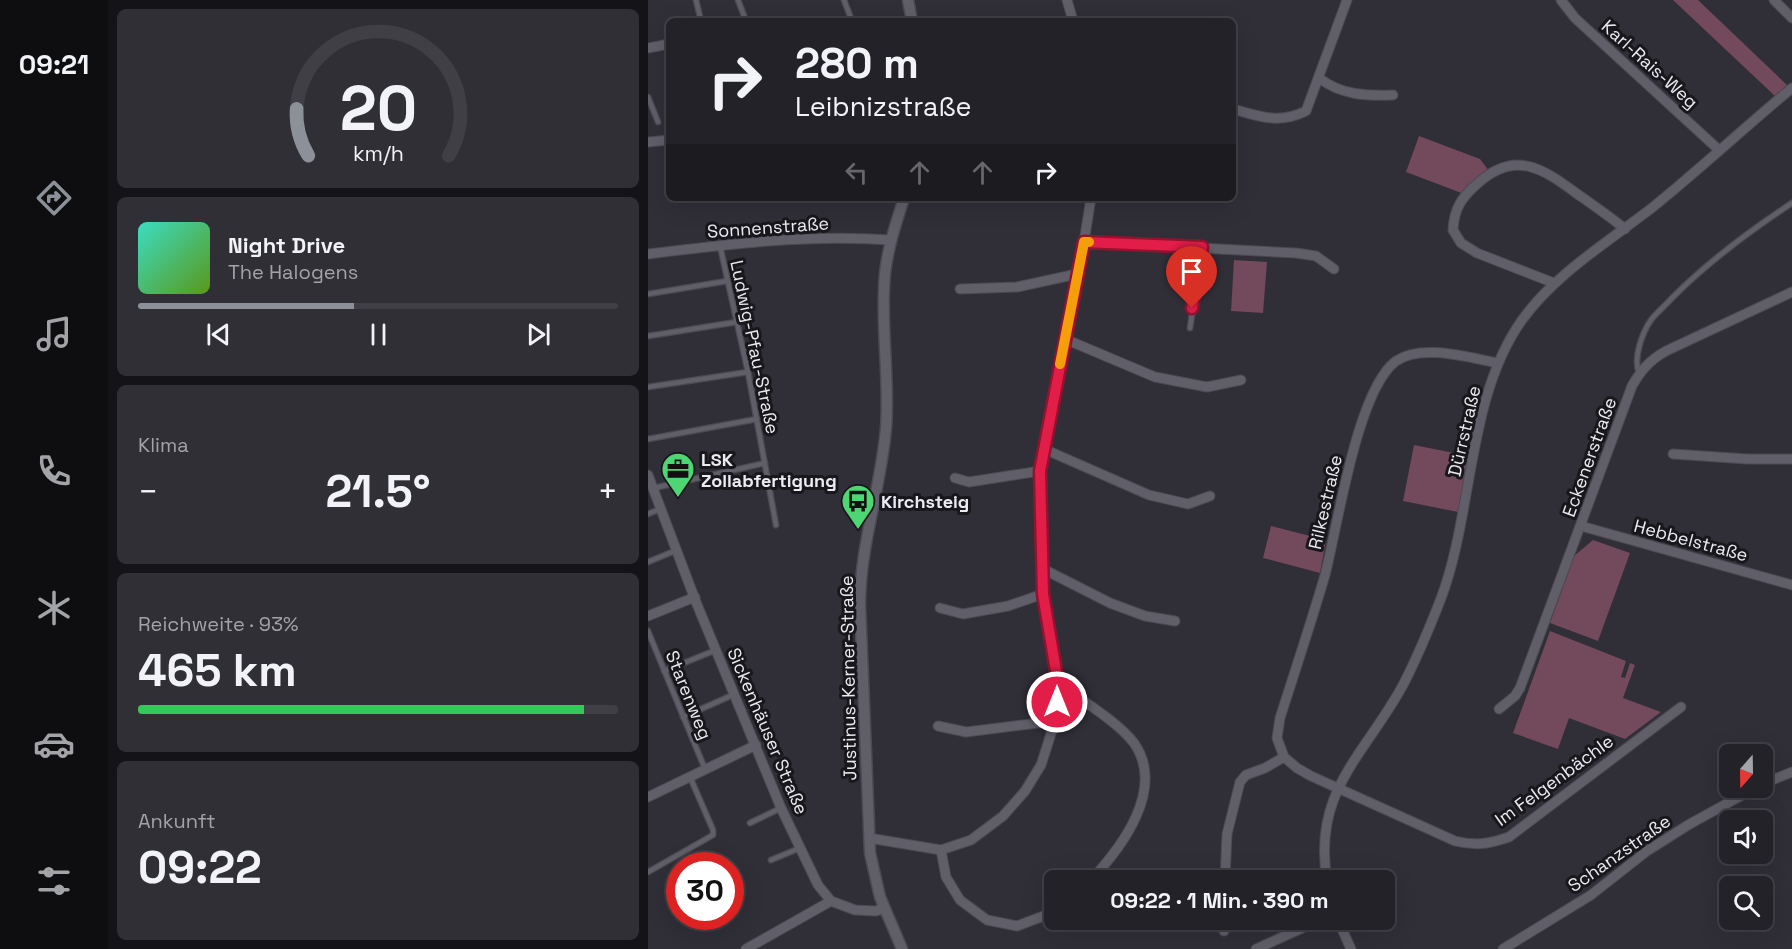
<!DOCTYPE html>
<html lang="de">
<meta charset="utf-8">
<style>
body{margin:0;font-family:"Space Grotesk",sans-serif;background:#302f35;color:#f1f3f6;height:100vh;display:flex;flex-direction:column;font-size:22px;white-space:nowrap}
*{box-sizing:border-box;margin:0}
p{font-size:20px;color:#a3a4a8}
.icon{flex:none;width:33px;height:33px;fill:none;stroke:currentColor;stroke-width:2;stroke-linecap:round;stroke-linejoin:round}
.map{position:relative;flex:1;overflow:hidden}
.drawer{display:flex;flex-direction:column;gap:9px;padding:9px;background:#141317;width:540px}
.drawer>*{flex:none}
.guide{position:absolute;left:18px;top:18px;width:570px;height:183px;border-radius:9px;box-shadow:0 6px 24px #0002,0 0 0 2px #413f46;background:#242229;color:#f1f3f6;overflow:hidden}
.needle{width:39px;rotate:200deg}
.controls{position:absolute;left:1071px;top:744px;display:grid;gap:12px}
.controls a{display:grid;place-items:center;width:54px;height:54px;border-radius:9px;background:#242229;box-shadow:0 6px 24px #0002,0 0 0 2px #413f46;font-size:30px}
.speed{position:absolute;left:18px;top:852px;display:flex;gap:12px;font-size:30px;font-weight:700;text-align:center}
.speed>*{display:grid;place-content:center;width:78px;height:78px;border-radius:50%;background:#242229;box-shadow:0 6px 24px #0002,0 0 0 2px #413f46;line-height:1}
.speed .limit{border:9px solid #d22;background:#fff;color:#111}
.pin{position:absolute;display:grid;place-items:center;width:51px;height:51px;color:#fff;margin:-62px -26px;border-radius:50% 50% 50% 0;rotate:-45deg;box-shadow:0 0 6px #0007}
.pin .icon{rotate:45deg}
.me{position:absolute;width:66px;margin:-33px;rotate:0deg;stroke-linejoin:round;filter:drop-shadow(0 0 4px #0008)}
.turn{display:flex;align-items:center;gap:21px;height:126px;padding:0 30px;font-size:27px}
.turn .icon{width:78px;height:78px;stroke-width:2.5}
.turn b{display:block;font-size:42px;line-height:51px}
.lanes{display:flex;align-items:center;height:57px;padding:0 30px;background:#0003;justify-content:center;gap:30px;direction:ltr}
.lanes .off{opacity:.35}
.big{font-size:45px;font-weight:600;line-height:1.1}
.drawer .card{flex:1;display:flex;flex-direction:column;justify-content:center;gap:9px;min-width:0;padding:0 21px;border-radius:9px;background:#302f35}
.drawer .dial{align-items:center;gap:0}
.dial svg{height:156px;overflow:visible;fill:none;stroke:#413f46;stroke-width:7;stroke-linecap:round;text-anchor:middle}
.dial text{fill:#f1f3f6;stroke:none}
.song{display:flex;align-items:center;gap:18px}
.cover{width:72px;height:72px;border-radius:9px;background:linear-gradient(135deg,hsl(170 70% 55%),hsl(90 70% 35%))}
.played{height:6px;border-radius:3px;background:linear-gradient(90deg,#8c9099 45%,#413f46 45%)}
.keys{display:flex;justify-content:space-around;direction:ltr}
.heat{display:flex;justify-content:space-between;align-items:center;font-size:33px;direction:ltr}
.charge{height:9px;border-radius:4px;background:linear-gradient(90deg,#34c759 93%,#413f46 0)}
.trip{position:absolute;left:396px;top:870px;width:351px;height:60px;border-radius:9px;background:#242229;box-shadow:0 6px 24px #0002,0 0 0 2px #413f46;font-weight:600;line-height:60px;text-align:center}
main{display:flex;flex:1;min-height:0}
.tabs{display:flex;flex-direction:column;width:108px;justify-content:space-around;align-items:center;background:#0e0e10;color:#a3a4a8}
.tabs .icon{width:42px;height:42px}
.tabs .on{color:#8c9099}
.tabs b{font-size:27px;color:#f1f3f6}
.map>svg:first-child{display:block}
.green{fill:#73495c}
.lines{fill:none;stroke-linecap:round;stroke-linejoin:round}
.service-casing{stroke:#4b4951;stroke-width:7}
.minor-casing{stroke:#4b4951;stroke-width:11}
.tertiary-casing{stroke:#4b4951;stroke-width:13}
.service{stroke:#605e69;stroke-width:4.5}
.minor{stroke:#605e69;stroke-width:9}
.tertiary{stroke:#605e69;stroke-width:10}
.route-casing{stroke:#92132f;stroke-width:15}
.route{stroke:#e11d48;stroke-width:10}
.slow{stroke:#f59e0b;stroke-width:10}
.labels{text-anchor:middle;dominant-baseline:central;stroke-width:6;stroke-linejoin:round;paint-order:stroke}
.street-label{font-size:18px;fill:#ecebf1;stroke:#18171b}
.poi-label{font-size:18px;font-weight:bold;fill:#ecebf1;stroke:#18171b;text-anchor:start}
</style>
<main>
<nav class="tabs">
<b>09:21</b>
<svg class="icon on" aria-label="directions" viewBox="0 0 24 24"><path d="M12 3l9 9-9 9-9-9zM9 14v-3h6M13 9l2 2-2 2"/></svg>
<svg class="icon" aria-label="music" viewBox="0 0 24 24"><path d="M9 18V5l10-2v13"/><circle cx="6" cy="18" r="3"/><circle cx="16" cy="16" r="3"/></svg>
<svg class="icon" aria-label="phone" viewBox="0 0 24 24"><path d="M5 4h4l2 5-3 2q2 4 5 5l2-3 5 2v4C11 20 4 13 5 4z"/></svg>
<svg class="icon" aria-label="climate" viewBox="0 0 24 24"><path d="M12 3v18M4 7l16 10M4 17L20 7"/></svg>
<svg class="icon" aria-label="car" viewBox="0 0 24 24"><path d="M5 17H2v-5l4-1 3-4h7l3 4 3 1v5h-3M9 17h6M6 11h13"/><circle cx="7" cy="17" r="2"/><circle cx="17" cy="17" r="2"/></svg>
<svg class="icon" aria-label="filters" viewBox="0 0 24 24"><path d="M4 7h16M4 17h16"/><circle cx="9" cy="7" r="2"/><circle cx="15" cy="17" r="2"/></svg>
</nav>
<section class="drawer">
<div class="card dial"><svg viewBox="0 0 100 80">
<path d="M14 69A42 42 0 1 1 86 69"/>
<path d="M14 69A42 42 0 0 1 8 45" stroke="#8c9099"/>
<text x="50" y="56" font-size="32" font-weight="700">20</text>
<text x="50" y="72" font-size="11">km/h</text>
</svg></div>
<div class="card">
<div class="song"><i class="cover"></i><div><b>Night Drive</b><p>The Halogens</p></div></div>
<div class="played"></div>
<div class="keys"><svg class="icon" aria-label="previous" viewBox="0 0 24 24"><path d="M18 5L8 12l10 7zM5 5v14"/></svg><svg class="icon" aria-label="pause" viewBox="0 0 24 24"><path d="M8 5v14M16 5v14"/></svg><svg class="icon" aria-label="next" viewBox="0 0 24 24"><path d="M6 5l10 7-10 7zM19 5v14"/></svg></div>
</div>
<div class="card"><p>Klima</p>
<div class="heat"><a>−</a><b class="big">21.5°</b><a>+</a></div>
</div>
<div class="card"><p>Reichweite · 93%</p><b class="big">465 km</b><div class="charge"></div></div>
<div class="card"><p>Ankunft</p><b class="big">09:22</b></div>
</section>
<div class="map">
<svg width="1144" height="949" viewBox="0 0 1144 949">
<rect width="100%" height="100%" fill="#302e37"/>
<g class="green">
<path d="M1025,0H1050L1139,85L1128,97Z"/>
<path d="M771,136L832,159L841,171L816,194L758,172Z"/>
<path d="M586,260L619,262L615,313L583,311Z"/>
<path d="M766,445L821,456L810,512L755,501Z"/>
<path d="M623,526L678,540L672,573L615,558Z"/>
<path d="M945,540L982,553L950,641L902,623L926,556Z"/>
<path d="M902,631L978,661L973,677L977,678L982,663L987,665L975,698L1013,712L977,739L921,718L910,749L865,733Z"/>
</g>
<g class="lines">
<defs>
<g id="service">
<path d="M48,0L53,21"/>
<path d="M90,0L98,21"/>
<path d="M196,0L204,21"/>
<path d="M0,97L10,122"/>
<path d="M72,246L100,372L128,525"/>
<path d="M0,294L79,281"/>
<path d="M542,328L554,247"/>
<path d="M0,336L89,322"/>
<path d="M991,373C985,358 994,333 1003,320C1009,312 1018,305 1025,297C1060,262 1103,230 1144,203"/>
<path d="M0,387L100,372"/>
<path d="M0,439L109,419"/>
<path d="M6,488L117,463"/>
<path d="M0,514L12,509"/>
<path d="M0,562L29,550"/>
<path d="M0,631L57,769"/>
<path d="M16,671L68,650"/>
<path d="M35,717L87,694"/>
<path d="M102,823L133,808"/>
<path d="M123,860L152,848"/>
<path d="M0,872L65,835V830L42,777"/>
</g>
<g id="minor">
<path d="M419,0L425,21"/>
<path d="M913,0L927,18L1071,150"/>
<path d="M1126,0L1144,18"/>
<path d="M0,48L21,44"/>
<path d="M671,78C693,95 718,96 745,95"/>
<path d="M585,109C612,117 632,124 658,111L699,0"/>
<path d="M0,142L21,140"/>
<path d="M436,242L648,253L668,256L686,269"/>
<path d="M0,254C80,244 162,234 243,240"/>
<path d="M906,283L829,253L813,243L805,230C806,208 814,197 830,183C867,150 894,168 928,193C945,205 961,216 977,229"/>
<path d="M312,289L369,287L429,274"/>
<path d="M417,339L507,377L559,387L593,380"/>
<path d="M396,449L501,495L540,504L562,496"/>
<path d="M1025,454L1099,459H1144"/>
<path d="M0,475L48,602L133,808L170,885L183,901L207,910L228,911L236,908"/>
<path d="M307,478L321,482L392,471"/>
<path d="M933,526L1144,585"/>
<path d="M395,569L462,603L497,616L527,621"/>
<path d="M292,608L315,614L360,606L395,594"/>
<path d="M0,616L47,597"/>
<path d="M410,683C432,699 470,722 486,743C518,789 474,847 443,880"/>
<path d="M851,709L867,696L872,688L984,386C993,370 1002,360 1018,351L1144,292"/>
<path d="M290,726L318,732L407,721"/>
<path d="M636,757L649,768L663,776L807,841C827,846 841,844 861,837L1033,707"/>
<path d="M1114,784L1144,772"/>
<path d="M0,797L108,745"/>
<path d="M221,838L293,850L323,840L355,816L377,791L393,765L407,721L410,683L395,594L392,471L436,242L443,198"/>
<path d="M293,850L298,877L312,900L339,920L369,926L406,912"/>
<path d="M577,880L579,834L592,782L598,775L617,768L636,757L629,738L632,718C647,671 663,623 677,575C690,525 709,390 748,361C773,343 822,358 850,363"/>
<path d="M679,880C664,791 717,755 755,685C769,658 781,629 792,601C826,513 818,399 874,320C907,274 960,242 1005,207C1052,169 1097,127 1144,88"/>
<path d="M690,920L703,949"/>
<path d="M576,931V920"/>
<path d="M98,949L183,901"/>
<path d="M608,949L672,920"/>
<path d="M855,949L943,895L999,851L1040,825L1107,788"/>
</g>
<g id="tertiary">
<path d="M260,0L264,21"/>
<path d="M254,949L232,897L222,853L212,604C212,545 233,488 238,428C242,377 232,325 237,273C240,247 248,223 256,198"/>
</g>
</defs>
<use href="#service" class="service-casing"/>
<use href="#minor" class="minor-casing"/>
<use href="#tertiary" class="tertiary-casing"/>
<use href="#service" class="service"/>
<use href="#minor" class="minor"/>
<use href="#tertiary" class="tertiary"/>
</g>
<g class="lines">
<defs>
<path id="route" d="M409,702L410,683L395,594L392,471L436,242L554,247L544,308"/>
</defs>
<use href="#route" class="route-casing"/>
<use href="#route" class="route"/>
<path class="slow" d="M412,364L436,242H441"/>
</g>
<defs>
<symbol id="office-pin" viewBox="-11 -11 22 30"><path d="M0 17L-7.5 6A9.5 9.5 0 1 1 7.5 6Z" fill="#4ed675" stroke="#18171b"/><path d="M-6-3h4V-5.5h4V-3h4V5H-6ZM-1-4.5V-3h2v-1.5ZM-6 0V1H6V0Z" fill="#111"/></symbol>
<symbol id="bus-pin" viewBox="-11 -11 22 30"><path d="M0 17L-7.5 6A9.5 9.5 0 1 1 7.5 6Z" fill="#4ed675" stroke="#18171b"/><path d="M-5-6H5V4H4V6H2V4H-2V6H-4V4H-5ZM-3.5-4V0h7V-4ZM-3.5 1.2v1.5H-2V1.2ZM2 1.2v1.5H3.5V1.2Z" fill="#111"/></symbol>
</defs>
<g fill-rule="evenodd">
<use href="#office-pin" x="11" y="450" width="38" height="52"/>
<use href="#bus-pin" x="191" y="482" width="38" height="52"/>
</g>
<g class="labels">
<g class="street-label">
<text transform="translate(1002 64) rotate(42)">Karl-Rais-Weg</text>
<text transform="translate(120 227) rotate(-4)">Sonnenstraße</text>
<text transform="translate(107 347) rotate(78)">Ludwig-Pfau-Straße</text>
<text transform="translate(816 431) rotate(-77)">Dürrstraße</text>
<text transform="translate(941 457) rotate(-70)">Eckenerstraße</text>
<text transform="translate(677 502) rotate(-77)">Rilkestraße</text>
<text transform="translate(1043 540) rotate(15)">Hebbelstraße</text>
<text transform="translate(200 678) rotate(-91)">Justinus-Kerner-Straße</text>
<text transform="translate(41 695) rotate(68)">Starenweg</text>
<text transform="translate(120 731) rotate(67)">Sickenhäuser Straße</text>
<text transform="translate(906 780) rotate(-36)">Im Felgenbächle</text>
<text transform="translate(971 853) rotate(-35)">Schanzstraße</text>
</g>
<g class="poi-label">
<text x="53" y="459">LSK<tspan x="53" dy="21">Zollabfertigung</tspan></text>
<text x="233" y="501">Kirchsteig</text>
</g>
</g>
</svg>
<div class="controls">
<a><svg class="needle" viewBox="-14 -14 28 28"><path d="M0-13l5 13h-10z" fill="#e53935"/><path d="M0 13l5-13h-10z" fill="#a3a4a8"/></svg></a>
<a><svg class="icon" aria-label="sound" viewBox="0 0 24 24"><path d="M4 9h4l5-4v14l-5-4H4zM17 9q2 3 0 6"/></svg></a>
<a><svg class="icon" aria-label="search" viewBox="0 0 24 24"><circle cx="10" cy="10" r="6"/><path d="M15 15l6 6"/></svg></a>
</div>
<div class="speed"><div class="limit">30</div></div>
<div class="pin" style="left:544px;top:308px;background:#d93025"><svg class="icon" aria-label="arrive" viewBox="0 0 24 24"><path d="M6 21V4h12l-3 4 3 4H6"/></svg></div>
<svg class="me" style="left:409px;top:702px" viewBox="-20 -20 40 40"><circle r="17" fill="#e11d48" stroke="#fff" stroke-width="3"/><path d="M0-11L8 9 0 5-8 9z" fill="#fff"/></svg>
<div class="trip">09:22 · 1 Min. · 390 m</div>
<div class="guide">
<div class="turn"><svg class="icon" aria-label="right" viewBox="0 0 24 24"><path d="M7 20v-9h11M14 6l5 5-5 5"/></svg><div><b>280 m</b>Leibnizstraße</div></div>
<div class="lanes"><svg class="icon off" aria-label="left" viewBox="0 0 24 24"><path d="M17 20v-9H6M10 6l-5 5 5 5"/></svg><svg class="icon off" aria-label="ahead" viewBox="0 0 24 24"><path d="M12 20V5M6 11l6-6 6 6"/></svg><svg class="icon off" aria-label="ahead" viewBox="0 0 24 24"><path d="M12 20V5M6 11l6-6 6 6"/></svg><svg class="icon" aria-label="right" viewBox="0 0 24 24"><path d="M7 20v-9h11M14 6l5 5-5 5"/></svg></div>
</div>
</div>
</main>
